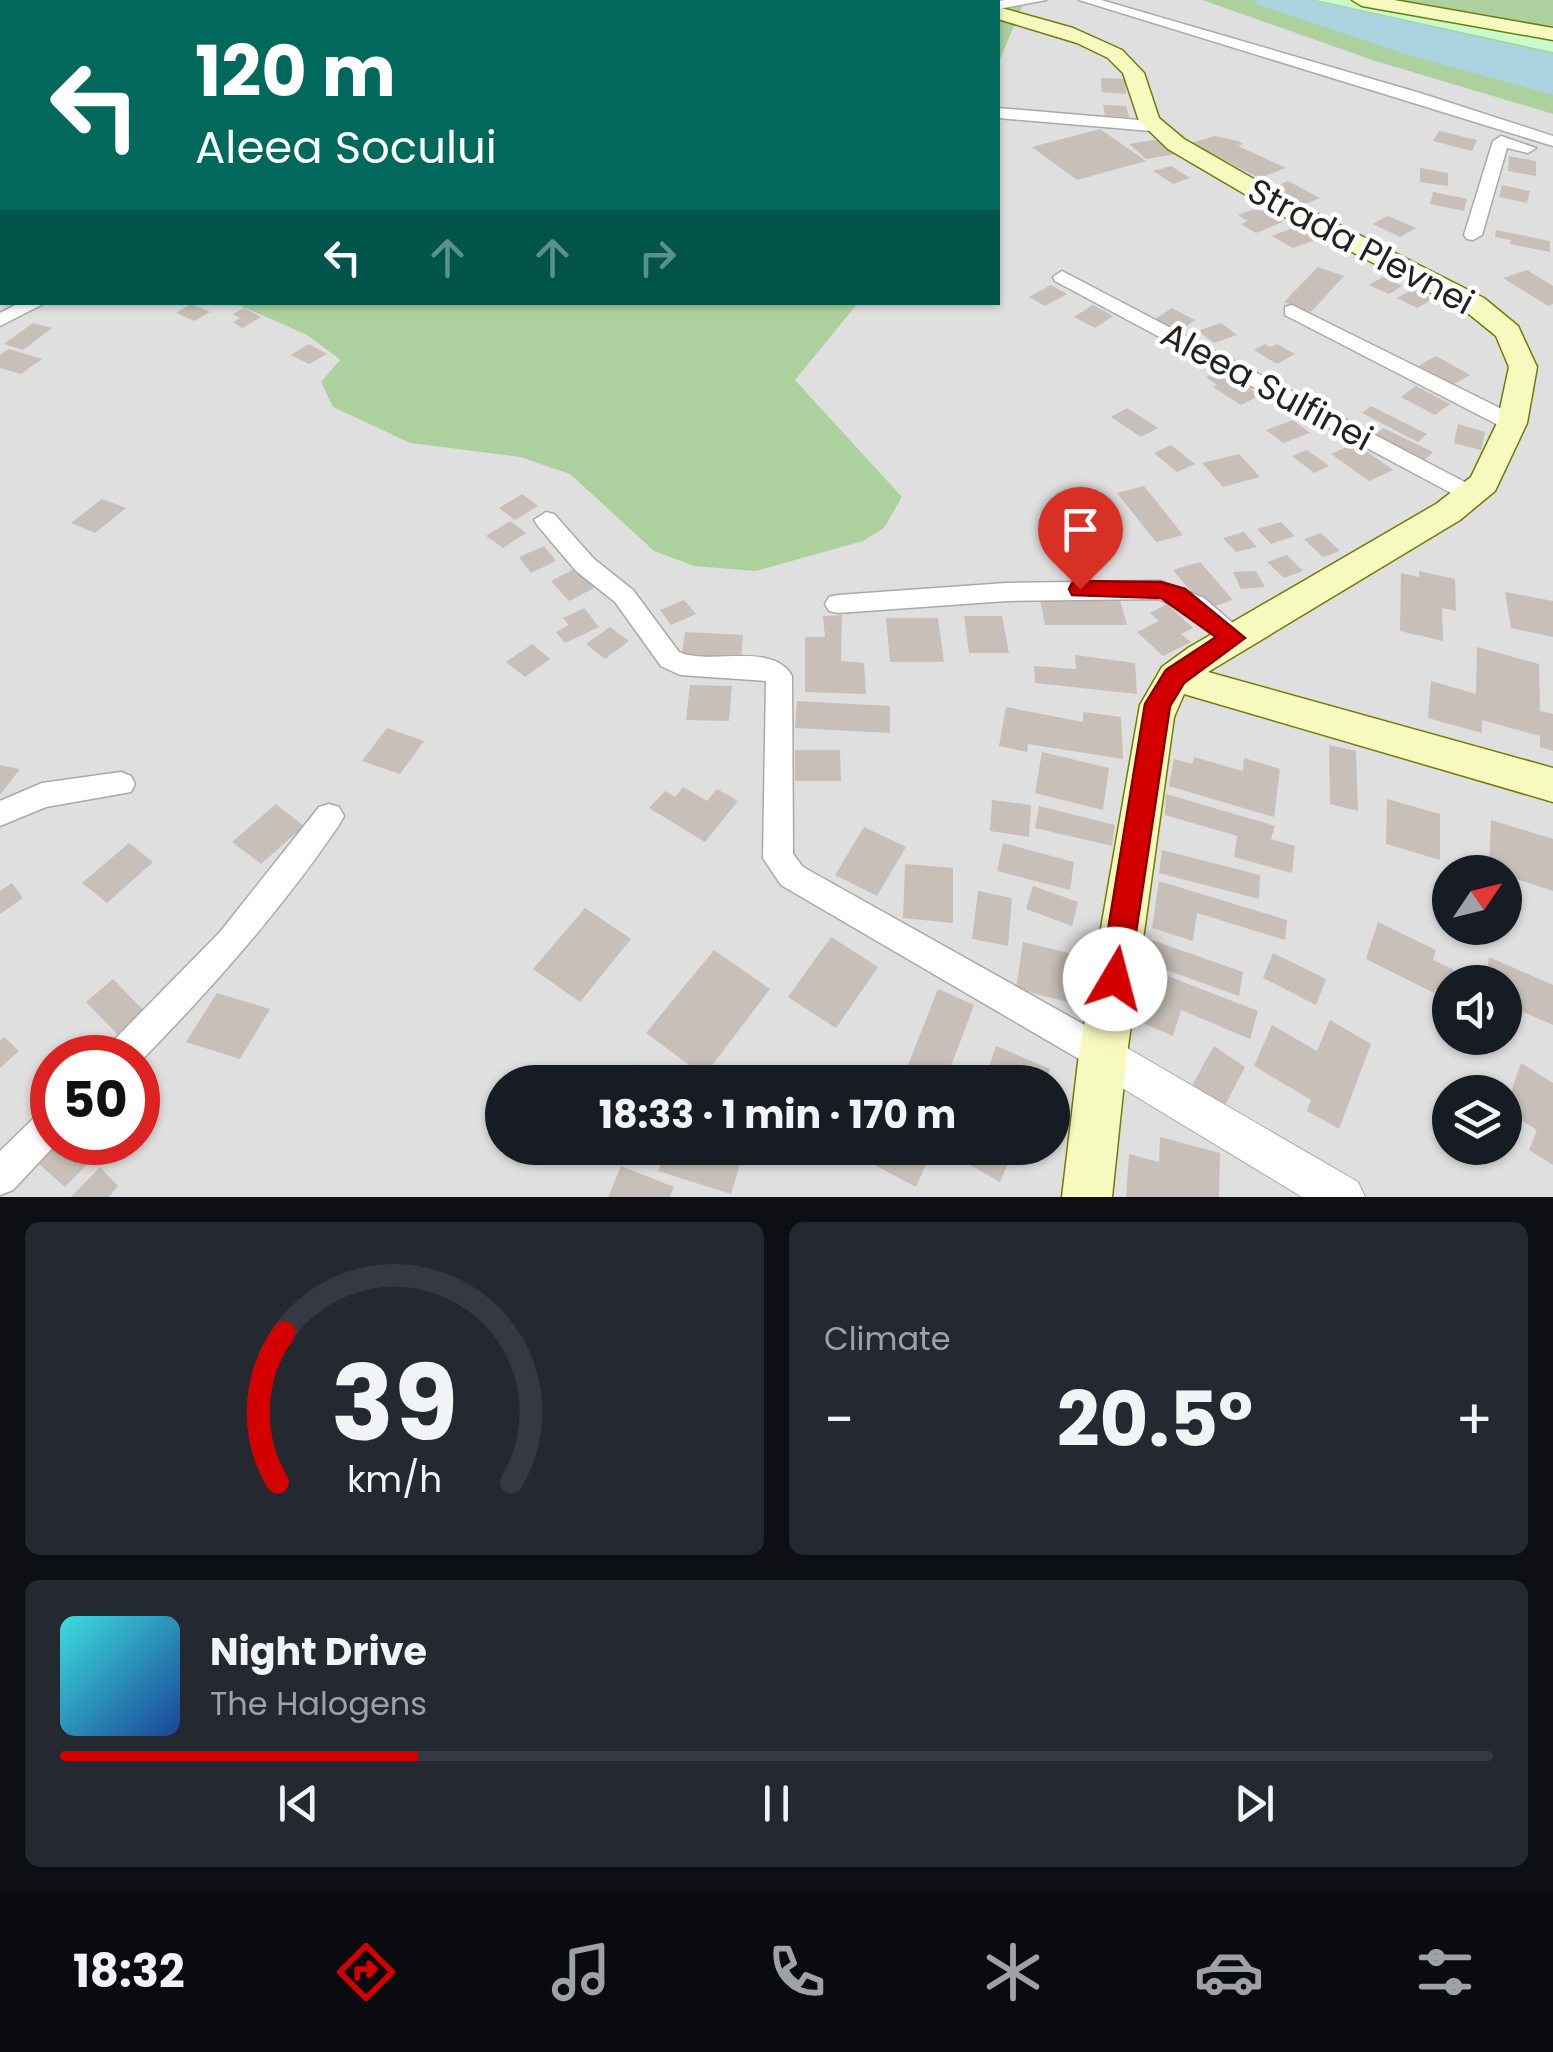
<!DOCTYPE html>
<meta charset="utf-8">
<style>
body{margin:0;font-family:Poppins,sans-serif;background:#242831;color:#f1f3f6;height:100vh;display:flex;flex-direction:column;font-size:38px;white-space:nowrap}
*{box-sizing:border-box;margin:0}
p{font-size:32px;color:#9ea1a6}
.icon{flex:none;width:55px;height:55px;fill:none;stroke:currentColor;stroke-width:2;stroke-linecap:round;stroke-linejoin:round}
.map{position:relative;height:1197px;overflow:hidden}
.details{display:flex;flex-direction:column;gap:25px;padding:25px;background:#0d0f14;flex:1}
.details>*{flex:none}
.banner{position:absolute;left:0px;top:0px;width:1000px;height:305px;box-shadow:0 2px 8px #0004;background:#00695c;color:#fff;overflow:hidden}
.needle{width:65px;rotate:55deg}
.buttons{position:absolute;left:1432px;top:855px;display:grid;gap:20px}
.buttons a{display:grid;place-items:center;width:90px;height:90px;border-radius:50%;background:#171b24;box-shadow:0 2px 8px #0004;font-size:50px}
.speed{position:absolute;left:30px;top:1035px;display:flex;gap:20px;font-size:50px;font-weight:700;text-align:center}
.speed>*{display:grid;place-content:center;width:130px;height:130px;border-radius:50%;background:#171b24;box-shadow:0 2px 8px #0004;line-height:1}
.speed .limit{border:15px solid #d22;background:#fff;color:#111}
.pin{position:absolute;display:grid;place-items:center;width:85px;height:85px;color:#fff;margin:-102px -42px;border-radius:50% 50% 50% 0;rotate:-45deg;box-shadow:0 0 10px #0007}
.pin .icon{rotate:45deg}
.me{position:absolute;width:110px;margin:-55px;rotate:8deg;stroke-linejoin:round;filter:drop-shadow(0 0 8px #0008)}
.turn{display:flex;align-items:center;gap:35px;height:210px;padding:0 30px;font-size:45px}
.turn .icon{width:130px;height:130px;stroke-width:2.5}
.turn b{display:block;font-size:70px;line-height:85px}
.lanes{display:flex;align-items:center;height:95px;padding:0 30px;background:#0003;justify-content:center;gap:50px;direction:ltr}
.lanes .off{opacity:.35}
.big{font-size:75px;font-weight:700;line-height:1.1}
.details .widget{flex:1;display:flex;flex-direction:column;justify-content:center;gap:15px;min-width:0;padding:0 35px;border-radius:15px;background:#242831}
.details .dial{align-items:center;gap:0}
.dial svg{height:260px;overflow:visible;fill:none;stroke:#363941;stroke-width:7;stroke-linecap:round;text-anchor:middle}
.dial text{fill:#f1f3f6;stroke:none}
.song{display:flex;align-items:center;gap:30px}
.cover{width:120px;height:120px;border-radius:15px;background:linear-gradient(135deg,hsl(180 70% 55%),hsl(220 70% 35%))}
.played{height:10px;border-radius:5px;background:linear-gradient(90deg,#d40000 25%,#363941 25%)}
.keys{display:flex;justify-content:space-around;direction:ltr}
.heat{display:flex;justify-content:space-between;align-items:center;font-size:55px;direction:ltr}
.details .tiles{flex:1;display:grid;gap:25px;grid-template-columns:1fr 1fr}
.widget:last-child{grid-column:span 2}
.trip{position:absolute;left:485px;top:1065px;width:585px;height:100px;border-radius:50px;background:#171b24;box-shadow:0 2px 8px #0004;font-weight:700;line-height:100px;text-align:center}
.tab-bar{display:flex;height:160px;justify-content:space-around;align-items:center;background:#090b0e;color:#9ea1a6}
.tab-bar .icon{width:70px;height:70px}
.tab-bar .selected{color:#d40000}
.tab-bar b{font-size:45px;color:#f1f3f6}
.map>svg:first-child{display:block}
.residential{fill:#e0dfdf;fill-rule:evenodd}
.forest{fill:#add19e}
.park{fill:#c8facc}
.water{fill:#aad3df}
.building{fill:#c7bfb8}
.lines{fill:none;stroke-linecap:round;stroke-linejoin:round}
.minor-casing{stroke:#a9a9a9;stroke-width:3}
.tertiary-casing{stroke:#a9a9a9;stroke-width:2}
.secondary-casing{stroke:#707d05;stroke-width:3}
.trunk-casing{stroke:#dc2a67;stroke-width:2}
.minor{fill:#fff;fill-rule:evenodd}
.tertiary{fill:#fff;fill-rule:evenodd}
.secondary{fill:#f7fabf;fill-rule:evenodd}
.trunk{fill:#f2b4a3;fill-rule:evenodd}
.route{fill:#d40000;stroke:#8a0000;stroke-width:2.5}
.labels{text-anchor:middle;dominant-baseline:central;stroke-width:9;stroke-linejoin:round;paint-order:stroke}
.street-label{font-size:35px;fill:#222;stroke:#fff}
</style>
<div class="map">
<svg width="1553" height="1197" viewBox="0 0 1553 1197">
<rect width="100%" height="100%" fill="#f2efe9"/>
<path class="residential" d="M1025,0H1202L1375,61L1553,114V1197H0V273L2,302L234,303L307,335L340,361L321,382L334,407L410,443L520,457L570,474L654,551L858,303L998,302V64ZM1450,872H1505V928H1450ZM1450,982H1505V1038H1450ZM52,1058H138V1142H52ZM502,1082H1052V1148H502ZM1450,1092H1505V1148H1450Z"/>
<g class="forest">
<path d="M236,0H1025L998,64V2H230Z"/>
<path d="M1202,0H1553V114L1375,61Z"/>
<path d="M234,303H858L795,380L902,497L884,528L863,541L756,571L694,566L654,551L570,474L520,457L410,443L333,407L321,382L340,360L307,335Z"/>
</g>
<path class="park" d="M1316,0H1362L1553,34V52Z"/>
<path class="water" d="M1258,0H1312L1553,54V95L1408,55L1254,3Z"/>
<g class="building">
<path d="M1101,78L1125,79L1126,94L1102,92Z"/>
<path d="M1103,105L1126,106L1129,117L1105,116Z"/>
<path d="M1100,129L1146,161L1077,180L1032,147Z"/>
<path d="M1439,131L1477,140L1472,151L1433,141Z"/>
<path d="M1215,136L1238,141L1243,144L1238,146L1286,168L1259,178L1191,143Z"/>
<path d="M1160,139L1177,154L1146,159L1129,144Z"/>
<path d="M1509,156L1536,161V176L1508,171Z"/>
<path d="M1171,166L1190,178L1173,184L1153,171Z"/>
<path d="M1420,168L1448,173V186L1420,182Z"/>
<path d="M1288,181L1320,198L1305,204L1273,187Z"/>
<path d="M1502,185L1530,191L1527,203L1499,197Z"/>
<path d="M1433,192L1467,199L1464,211L1430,204Z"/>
<path d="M1252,210L1264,211L1283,222L1256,233L1241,224L1248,221L1238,215Z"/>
<path d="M1388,216L1416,228L1400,237L1373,224Z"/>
<path d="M1297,226L1318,239L1293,248L1272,236Z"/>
<path d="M1496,230L1550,241V252L1510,244L1511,240L1495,237Z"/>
<path d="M1318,267L1344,276L1311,312L1284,302Z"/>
<path d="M1527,270L1553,286V304L1548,306L1503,278Z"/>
<path d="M1383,277L1402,286L1389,294L1369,285Z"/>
<path d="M1051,285L1067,294L1045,306L1029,297Z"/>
<path d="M1413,289L1433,299L1417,308L1397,298Z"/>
<path d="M191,304L210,312L194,321L176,313Z"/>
<path d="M1093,305L1113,316L1095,328L1074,317Z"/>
<path d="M244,308L261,317L242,328L233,322L240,318L233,314Z"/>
<path d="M1172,308L1195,320L1179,331L1155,319Z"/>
<path d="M33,323L52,328L23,350L4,344Z"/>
<path d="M1221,323L1237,335L1214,343L1198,331Z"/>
<path d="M309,344L327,354L309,364L291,355Z"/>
<path d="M1265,344L1270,347L1277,344L1295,354L1277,364L1254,350Z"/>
<path d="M9,349L42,359L21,374L0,368V355Z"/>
<path d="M1436,356L1470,375L1452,385L1418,366Z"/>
<path d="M1216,372L1244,385L1260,395L1241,405L1213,387L1217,385L1206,377Z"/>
<path d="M1416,386L1450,404L1435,415L1401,397Z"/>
<path d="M1371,406L1427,434L1418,442L1362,413Z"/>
<path d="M1127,408L1158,428L1141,437L1111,417Z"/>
<path d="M1293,420L1310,433L1283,443L1266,430Z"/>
<path d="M1458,424L1485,432L1481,450L1454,443Z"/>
<path d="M1383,428L1433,452L1423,462L1373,437Z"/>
<path d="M1355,443L1393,470L1369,481L1331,454Z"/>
<path d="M1171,445L1195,464L1177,472L1154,453Z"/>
<path d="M1307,450L1329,466L1314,473L1292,456Z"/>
<path d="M1239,454L1260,477L1223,487L1202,463Z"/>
<path d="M1144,486L1183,535L1156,542L1117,493Z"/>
<path d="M522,494L538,506L515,520L499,508Z"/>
<path d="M102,499L126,508L95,533L71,523Z"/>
<path d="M510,521L526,533L503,548L486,536Z"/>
<path d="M1281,522L1295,536L1271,544L1257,529Z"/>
<path d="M1244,532L1257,547L1236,552L1223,538Z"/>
<path d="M1321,533L1340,551L1323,557L1304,539Z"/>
<path d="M544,546L556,561L531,573L519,557Z"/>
<path d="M1287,555L1303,571L1284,578L1267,562Z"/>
<path d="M1200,562L1233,600L1206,609L1173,570Z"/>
<path d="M576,568L594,588L569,601L551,581Z"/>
<path d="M1256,571L1265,587L1241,589L1233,572Z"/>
<path d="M1419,571L1455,579L1456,611L1442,608L1443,641L1400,631L1401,573L1419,577Z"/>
<path d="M1505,592L1553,601V637L1511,628Z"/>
<path d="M1040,599L1120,600L1127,625H1045Z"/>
<path d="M684,600L696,614L671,625L660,610Z"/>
<path d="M1167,604L1193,628L1181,634L1191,642L1163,656L1137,632L1159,621L1150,613Z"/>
<path d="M584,608L599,627L565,643L556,632L569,625L563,618Z"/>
<path d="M842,615L841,661L864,663L866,694L805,692V637H825L823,616Z"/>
<path d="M964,616H1002L1009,653H969Z"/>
<path d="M886,618H938L944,662H890Z"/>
<path d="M610,627L629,641L605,659L586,644Z"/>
<path d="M685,632L743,635L741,658L682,656Z"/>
<path d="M532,644L550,659L525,677L506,662Z"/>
<path d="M1477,647L1539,664L1540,711L1553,714V751L1540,747V736L1482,720V733L1428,718L1431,681L1476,694Z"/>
<path d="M1075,655L1135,663L1137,694L1035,683L1034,666L1076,669Z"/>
<path d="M690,685L732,686L729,721L686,720Z"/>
<path d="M797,701L890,706V733L795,728Z"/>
<path d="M1006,707L1083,722V712L1121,717L1123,759L1028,744L1027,752L999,746Z"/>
<path d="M387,728L424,741L400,774L362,761Z"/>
<path d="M1329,745L1356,751L1358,811L1330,804Z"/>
<path d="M795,750H840L841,781H795Z"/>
<path d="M1042,752L1109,768L1103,810L1035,793Z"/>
<path d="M1194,757L1243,771L1244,758L1280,769L1274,817L1169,786L1174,759L1192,764Z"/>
<path d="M0,765L20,769L0,795Z"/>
<path d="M683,787L707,801L717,789L738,801L705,842L649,808L665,791L675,797Z"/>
<path d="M1166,794L1275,826L1271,839L1295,846L1292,873L1234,857L1237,836L1165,815Z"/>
<path d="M1387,799L1440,814V860L1386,844Z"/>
<path d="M992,800L1031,805L1029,837L990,831Z"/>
<path d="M276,804L304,826L261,864L232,842Z"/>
<path d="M1039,806L1115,825L1112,846L1035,828Z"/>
<path d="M1491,820L1553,839V891L1489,870Z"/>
<path d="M864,827L906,847L877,896L835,875Z"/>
<path d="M129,843L153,862L107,903L82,883Z"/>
<path d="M1003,843L1074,862L1070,890L997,871Z"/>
<path d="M1162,850L1260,875L1259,899L1159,873Z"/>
<path d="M905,864L953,868V923L903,918Z"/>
<path d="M1159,881L1287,920L1285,940L1197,913L1193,941L1152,928Z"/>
<path d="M12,883L23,898L0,914V891Z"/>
<path d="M1033,886L1078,902L1072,926L1026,909Z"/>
<path d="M978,891L1012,898L1008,946L972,939Z"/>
<path d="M585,908L631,939L580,1002L533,969Z"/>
<path d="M1378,922L1436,950L1433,960L1454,970L1447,995L1435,989L1434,993L1366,959Z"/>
<path d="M831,937L878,967L836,1028L788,997Z"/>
<path d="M1149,939L1243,972L1239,996L1144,962Z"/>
<path d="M1023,942L1085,957L1080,1005L1016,989Z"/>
<path d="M714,950L770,989L704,1076L646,1033Z"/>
<path d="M1273,953L1326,979L1316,1005L1263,978Z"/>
<path d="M1489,957L1553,985V1025L1505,1004V982H1485Z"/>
<path d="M1147,968L1258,1011L1250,1039L1181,1010L1173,1036L1138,1021Z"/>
<path d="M113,979L150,1017L123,1040L86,1002Z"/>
<path d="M938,989L974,1005L945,1082H935L906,1070Z"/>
<path d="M217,993L270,1009L240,1059L186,1042Z"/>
<path d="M1330,1020L1371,1044L1339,1129L1307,1111L1311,1100L1254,1066L1272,1025L1317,1051Z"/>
<path d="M4,1037L19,1051L0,1068V1041Z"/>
<path d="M996,1046L1050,1069L1046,1082H984Z"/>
<path d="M1214,1046L1245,1067L1223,1109L1191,1087Z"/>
<path d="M1521,1063L1553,1083V1165L1529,1150L1537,1130L1505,1110Z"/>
<path d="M634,1064L685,1082H626Z"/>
<path d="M52,1133V1142H83L97,1154L65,1187L30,1156Z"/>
<path d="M1160,1137L1220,1153L1219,1197H1126L1129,1154L1159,1162Z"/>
<path d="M666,1148H745L731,1194L658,1171Z"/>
<path d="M873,1148H910L929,1157L916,1187L867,1161Z"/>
<path d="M940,1148H1015L1000,1182Z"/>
<path d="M621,1166L674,1187L670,1197H608Z"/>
<path d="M100,1167L118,1186L109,1197H71Z"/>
</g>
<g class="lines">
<defs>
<g id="minor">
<path d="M1005,0H1046L998,9V2H993Z"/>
<path d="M1079,0H1101L1420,93L1553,136V146Z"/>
<path d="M998,108L1151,121L1159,126L1151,131L998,118Z"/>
<path d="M1501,136L1536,148L1528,153L1507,148L1482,235L1473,240L1467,239L1464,235L1493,141Z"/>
<path d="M1062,271L1480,490L1484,495L1472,503L1464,500L1055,281L1053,277Z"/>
<path d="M21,302H47L0,326V313Z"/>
<path d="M1292,305L1520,418L1523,423L1512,430L1504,428L1285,315V307Z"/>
<path d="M546,512L554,514L594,559L633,590L679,652C710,666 773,641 792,676L793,854L803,867L1115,1042L1120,1054L1115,1066L1103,1071L1091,1066L781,885L763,858L766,681L680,675L661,666L615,602L576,571L538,526L534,520Z"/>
<path d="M1161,581L1204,598L1242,631L1246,638L1242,645H1224L1186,612L1158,599L1006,601L838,613L829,611L825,604L829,597L838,595L1006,583Z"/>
<path d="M121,772L131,776L135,784L131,792L46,807L0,826V801L42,783Z"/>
<path d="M329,804L339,807L344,816L339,825C280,912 211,989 138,1064V1058H103L108,1046L220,932L319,807Z"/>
<path d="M52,1106V1142H58L13,1190L0,1195V1151L40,1112Z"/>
</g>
<path id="tertiary" d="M1103,1034L1358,1182L1365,1197H1302L1089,1068L1083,1054L1089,1040Z"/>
<g id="secondary">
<path d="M948,0H973L975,2H950Z"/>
<path d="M1352,0H1394L1553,28V40L1362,6Z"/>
<path d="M998,7L1073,28L1122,50L1144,73L1159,118L1184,139L1294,202L1484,298L1518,326L1537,367L1527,423L1495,491L1460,520L1208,672L1553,768V802L1184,694L1174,717L1127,1054L1112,1197H1062L1079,1054L1140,705L1162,667L1188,648L1436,504L1471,477L1497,423L1509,367L1496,336L1464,310L1277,213L1168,149L1139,121L1123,73L1108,58L1077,43L998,19Z"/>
</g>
<path id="trunk" d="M2,234V253L0,254V235Z"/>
</defs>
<use href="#minor" class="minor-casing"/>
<use href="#tertiary" class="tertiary-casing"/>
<use href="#secondary" class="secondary-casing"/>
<use href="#trunk" class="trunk-casing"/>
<use href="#minor" class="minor"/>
<use href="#tertiary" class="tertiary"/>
<use href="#secondary" class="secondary"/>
<use href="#trunk" class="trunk"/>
</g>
<path class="route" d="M1080,581L1161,582L1185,589L1245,638L1184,683L1170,706L1129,979L1125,989L1115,993L1104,989L1100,979L1145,704L1166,670L1216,637L1161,598L1072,595L1069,589L1072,583Z"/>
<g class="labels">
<g class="street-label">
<text transform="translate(1361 246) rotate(28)">Strada Plevnei</text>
<text transform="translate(1267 386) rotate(28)">Aleea Sulfinei</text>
</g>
</g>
</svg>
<div class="buttons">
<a><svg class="needle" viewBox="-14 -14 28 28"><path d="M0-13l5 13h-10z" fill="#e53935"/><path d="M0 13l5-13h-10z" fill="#9ea1a6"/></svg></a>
<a><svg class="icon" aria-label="sound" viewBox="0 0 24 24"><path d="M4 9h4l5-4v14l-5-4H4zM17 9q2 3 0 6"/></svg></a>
<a><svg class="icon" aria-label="layers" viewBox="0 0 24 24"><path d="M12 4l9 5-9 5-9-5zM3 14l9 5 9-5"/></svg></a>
</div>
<div class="speed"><div class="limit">50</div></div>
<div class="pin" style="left:1080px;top:589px;background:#d93025"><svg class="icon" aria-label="arrive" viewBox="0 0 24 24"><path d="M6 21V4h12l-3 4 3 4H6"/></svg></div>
<svg class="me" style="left:1115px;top:979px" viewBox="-20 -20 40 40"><circle r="19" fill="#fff"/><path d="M0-13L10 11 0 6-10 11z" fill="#d40000"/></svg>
<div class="trip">18:33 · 1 min · 170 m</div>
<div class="banner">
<div class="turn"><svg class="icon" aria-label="left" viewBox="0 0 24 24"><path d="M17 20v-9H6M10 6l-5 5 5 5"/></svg><div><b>120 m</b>Aleea Socului</div></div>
<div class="lanes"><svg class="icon" aria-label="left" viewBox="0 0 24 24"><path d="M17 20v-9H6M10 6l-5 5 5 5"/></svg><svg class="icon off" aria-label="ahead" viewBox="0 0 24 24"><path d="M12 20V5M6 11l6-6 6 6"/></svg><svg class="icon off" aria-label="ahead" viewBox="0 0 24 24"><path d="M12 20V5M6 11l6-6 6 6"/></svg><svg class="icon off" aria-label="right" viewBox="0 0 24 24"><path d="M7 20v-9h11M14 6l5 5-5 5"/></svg></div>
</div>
</div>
<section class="details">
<div class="tiles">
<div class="widget dial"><svg viewBox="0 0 100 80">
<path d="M14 69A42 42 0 1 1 86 69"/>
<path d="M14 69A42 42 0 0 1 16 23" stroke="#d40000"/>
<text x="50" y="56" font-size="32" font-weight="700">39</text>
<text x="50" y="72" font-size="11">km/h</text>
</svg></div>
<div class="widget"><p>Climate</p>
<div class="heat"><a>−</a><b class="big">20.5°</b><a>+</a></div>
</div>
<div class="widget">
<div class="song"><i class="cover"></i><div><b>Night Drive</b><p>The Halogens</p></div></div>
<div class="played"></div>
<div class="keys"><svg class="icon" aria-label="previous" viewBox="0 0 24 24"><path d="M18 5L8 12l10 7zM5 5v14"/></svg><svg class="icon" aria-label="pause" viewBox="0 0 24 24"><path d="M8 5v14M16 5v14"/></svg><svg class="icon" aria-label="next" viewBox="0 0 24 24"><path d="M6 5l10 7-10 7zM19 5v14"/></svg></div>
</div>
</div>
</section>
<nav class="tab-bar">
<b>18:32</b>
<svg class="icon selected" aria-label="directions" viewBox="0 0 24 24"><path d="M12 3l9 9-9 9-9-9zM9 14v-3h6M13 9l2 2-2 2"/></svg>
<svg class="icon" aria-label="music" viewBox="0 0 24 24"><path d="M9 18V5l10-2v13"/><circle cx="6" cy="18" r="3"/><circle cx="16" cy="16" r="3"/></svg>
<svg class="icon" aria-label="phone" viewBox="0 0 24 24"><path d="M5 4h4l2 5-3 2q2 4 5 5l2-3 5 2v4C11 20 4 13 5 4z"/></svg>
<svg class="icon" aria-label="climate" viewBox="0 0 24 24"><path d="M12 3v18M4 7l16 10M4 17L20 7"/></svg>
<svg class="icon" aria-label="car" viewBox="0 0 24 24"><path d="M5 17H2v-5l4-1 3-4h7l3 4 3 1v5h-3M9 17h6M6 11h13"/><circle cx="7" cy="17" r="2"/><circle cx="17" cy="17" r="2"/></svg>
<svg class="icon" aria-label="filters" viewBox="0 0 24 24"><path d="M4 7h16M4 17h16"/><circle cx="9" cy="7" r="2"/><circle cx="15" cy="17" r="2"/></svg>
</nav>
